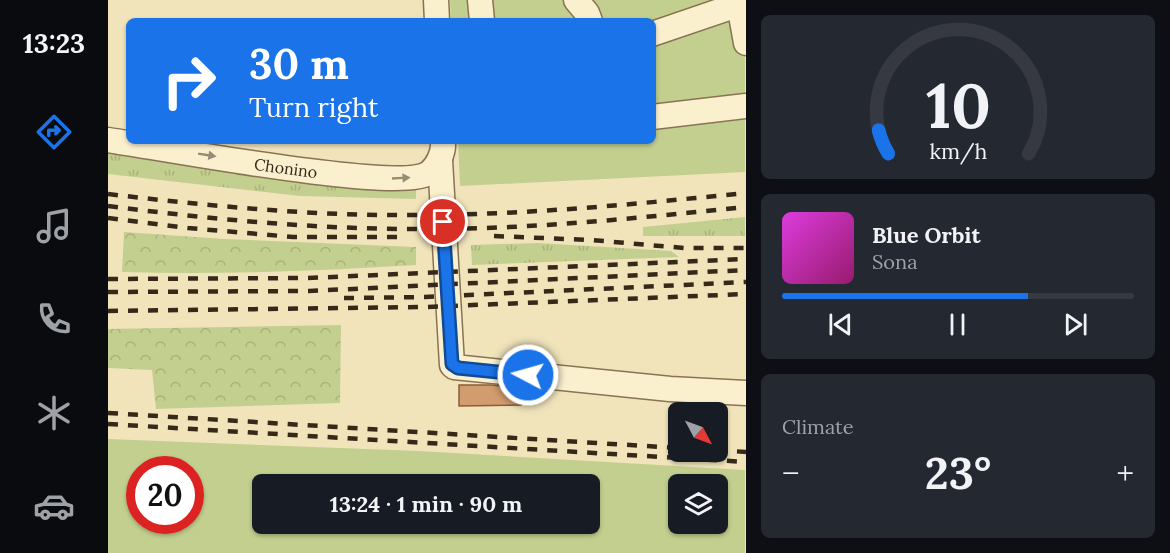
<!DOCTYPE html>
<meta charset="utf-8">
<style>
body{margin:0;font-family:Lora,serif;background:#242831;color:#f1f3f6;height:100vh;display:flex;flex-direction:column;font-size:22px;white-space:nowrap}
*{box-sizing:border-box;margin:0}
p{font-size:20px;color:#9ea1a6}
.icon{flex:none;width:33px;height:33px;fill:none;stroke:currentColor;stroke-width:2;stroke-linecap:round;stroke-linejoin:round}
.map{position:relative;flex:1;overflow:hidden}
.panel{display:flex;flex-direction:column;gap:15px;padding:15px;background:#0d0f14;width:424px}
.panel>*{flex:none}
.hud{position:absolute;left:18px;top:18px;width:530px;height:126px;border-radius:9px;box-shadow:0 2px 4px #0004;background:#1a73e8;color:#fff;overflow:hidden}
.needle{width:39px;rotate:131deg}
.fabs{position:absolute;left:560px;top:402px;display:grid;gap:12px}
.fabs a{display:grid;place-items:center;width:60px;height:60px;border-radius:9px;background:#171b24;box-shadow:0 2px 4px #0004;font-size:30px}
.speed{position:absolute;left:18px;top:456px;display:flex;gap:12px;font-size:30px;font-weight:700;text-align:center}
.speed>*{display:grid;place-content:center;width:78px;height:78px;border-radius:50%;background:#171b24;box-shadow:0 2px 4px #0004;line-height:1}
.speed .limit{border:9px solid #d22;background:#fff;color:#111}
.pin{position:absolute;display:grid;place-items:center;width:51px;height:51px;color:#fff;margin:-26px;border:3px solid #fff;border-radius:50%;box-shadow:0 2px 6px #0007}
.me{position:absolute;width:66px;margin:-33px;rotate:276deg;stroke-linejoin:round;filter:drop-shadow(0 0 4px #0008)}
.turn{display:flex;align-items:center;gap:21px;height:126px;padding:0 24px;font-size:27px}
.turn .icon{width:78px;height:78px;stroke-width:2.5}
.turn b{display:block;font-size:42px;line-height:51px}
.big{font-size:45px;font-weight:800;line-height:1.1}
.panel .card{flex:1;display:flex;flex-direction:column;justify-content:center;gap:9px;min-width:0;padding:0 21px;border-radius:9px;background:#242831}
.panel .dial{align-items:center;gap:0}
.dial svg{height:156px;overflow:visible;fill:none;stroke:#363941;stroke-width:7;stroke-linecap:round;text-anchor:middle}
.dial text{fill:#f1f3f6;stroke:none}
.song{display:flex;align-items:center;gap:18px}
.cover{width:72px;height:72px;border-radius:9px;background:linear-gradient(135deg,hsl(300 70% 55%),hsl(320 70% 35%))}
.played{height:6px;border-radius:3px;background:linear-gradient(90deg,#1a73e8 70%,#363941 70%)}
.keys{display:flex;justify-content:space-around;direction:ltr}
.heat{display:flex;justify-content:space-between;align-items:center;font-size:33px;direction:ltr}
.trip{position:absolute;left:144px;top:474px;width:348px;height:60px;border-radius:9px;background:#171b24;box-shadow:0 2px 4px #0004;font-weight:800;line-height:60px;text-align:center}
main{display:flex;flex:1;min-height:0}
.dock{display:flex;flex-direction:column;width:108px;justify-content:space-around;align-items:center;background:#090b0e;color:#9ea1a6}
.dock .icon{width:42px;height:42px}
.dock .active{color:#1a73e8}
.dock b{font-size:27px;color:#f1f3f6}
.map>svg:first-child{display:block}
.grass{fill:url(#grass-tufts)}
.forest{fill:url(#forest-crowns)}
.green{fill:#c3cf8e;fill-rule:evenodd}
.building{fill:#d29d6e;stroke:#895d38;stroke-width:1.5}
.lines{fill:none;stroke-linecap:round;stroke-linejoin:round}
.minor-casing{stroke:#887354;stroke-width:27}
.minor{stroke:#fbf0ce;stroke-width:24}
.rail{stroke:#36291a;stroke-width:4.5;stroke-dasharray:10 10;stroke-linecap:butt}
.oneway{fill:#988c74}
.route-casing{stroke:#114b97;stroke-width:15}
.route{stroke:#1a73e8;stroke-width:10}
.labels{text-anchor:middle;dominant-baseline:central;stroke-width:6;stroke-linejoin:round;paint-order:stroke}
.street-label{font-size:16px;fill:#36291a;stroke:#f8edcb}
</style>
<main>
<nav class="dock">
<b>13:23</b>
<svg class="icon active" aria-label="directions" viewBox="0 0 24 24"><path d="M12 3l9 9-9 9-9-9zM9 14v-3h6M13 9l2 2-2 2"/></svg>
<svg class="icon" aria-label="music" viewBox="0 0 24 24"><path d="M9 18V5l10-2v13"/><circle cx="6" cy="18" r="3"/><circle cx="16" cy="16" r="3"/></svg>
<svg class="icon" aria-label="phone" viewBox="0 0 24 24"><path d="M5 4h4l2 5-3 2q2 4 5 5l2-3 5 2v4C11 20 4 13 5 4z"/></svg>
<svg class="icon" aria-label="climate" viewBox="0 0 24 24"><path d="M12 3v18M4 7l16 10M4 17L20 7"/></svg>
<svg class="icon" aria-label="car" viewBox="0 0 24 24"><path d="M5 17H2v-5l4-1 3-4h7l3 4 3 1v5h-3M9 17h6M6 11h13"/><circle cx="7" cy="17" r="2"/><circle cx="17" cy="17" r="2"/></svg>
</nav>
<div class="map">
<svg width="638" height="553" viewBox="0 0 638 553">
<defs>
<pattern id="grass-tufts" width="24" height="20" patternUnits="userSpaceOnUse" patternTransform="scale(1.5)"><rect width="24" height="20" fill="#c3cf8e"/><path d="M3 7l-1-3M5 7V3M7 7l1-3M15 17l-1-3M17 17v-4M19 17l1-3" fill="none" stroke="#a8b27a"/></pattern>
<pattern id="forest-crowns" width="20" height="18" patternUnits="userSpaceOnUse" patternTransform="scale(1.5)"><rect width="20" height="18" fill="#c3cf8e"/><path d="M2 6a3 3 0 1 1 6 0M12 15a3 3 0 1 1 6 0" fill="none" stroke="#a8b27a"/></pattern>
</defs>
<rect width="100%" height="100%" fill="#f1e4bb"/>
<g class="grass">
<path d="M0,150L308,190V199L192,196L0,174Z"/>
<path d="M637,217V236H535V227Z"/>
<path d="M430,243L563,251L571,257L364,265L363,245Z"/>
</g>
<g class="forest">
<path d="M16,232L116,239L308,247V265C210,271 112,275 14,272Z"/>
<path d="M233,325L232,403L48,409L44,370L0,368V329Z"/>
</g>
<g class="green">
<path d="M342,0H637V172L352,186L350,141H544V21H343Z"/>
<path d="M0,439L311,451L637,470V553H0ZM32,470H82V520H32ZM482,484V524H154V484ZM609,484V524H570V484Z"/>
</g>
<path class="building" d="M351,385H383L413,388V405L351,406Z"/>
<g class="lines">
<defs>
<g id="minor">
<path d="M328,0L329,21"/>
<path d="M372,0L374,21"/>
<path d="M468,0L479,13L482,21"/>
<path d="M631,4L638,43"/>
<path d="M544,34L638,2"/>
<path d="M544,117L638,106"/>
<path id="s1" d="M0,140C49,147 290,193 321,173C330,166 336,152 335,141"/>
<path d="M332,160L344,365L346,367L562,389L638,393"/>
</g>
</defs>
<use href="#minor" class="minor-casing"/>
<use href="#minor" class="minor"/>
<g class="rail">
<path d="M0,194C102,206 204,216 307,215C418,215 528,204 638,193"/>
<path d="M0,206C102,219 204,229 307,229C418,230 528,218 638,207"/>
<path d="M0,218L80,228L185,237H293"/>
<path d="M386,236L483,240L576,248H638"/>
<path d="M0,279L200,278L638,259"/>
<path d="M0,292L201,291L638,270"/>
<path d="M236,298L317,297L638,282"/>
<path d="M0,311L317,307L638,294"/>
<path d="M0,413L570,448"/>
<path d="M0,424L638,462"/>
<path d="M609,450L638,452"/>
</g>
</g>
<defs><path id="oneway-solid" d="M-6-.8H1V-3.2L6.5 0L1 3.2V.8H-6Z" transform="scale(1.5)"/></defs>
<g class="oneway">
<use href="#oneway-solid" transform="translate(99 155) rotate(9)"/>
<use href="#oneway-solid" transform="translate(293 178) rotate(-3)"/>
</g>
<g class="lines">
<defs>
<path id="route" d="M335,222L344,364L350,368L420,375"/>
</defs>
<use href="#route" class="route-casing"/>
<use href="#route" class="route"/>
</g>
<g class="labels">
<g class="street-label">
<text stroke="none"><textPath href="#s1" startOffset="180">Chonino</textPath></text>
</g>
</g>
</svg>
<div class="fabs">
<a><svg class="needle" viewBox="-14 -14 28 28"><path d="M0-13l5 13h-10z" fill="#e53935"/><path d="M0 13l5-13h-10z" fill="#9ea1a6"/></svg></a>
<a><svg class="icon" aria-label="layers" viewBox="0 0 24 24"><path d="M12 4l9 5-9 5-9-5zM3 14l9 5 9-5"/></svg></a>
</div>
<div class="speed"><div class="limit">20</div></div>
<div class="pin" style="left:335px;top:222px;background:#d93025"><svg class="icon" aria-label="arrive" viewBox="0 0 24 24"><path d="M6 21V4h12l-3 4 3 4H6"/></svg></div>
<svg class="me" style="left:420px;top:375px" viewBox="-20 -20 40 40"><circle r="17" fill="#1a73e8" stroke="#fff" stroke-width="3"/><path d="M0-11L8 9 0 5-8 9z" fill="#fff"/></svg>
<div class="trip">13:24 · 1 min · 90 m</div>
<div class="hud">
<div class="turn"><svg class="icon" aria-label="right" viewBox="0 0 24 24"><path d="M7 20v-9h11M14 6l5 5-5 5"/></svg><div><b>30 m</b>Turn right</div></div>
</div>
</div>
<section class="panel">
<div class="card dial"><svg viewBox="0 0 100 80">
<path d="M14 69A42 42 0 1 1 86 69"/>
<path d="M14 69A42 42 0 0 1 9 57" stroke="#1a73e8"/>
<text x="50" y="56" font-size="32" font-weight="700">10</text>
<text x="50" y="72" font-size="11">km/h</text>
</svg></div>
<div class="card">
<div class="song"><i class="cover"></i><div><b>Blue Orbit</b><p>Sona</p></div></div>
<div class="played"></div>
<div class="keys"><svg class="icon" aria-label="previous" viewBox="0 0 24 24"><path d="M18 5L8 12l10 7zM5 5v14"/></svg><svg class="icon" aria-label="pause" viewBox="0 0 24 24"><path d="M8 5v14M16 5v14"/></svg><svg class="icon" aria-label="next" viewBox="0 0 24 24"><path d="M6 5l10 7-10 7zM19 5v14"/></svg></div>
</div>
<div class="card"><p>Climate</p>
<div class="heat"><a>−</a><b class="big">23°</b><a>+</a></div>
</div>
</section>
</main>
